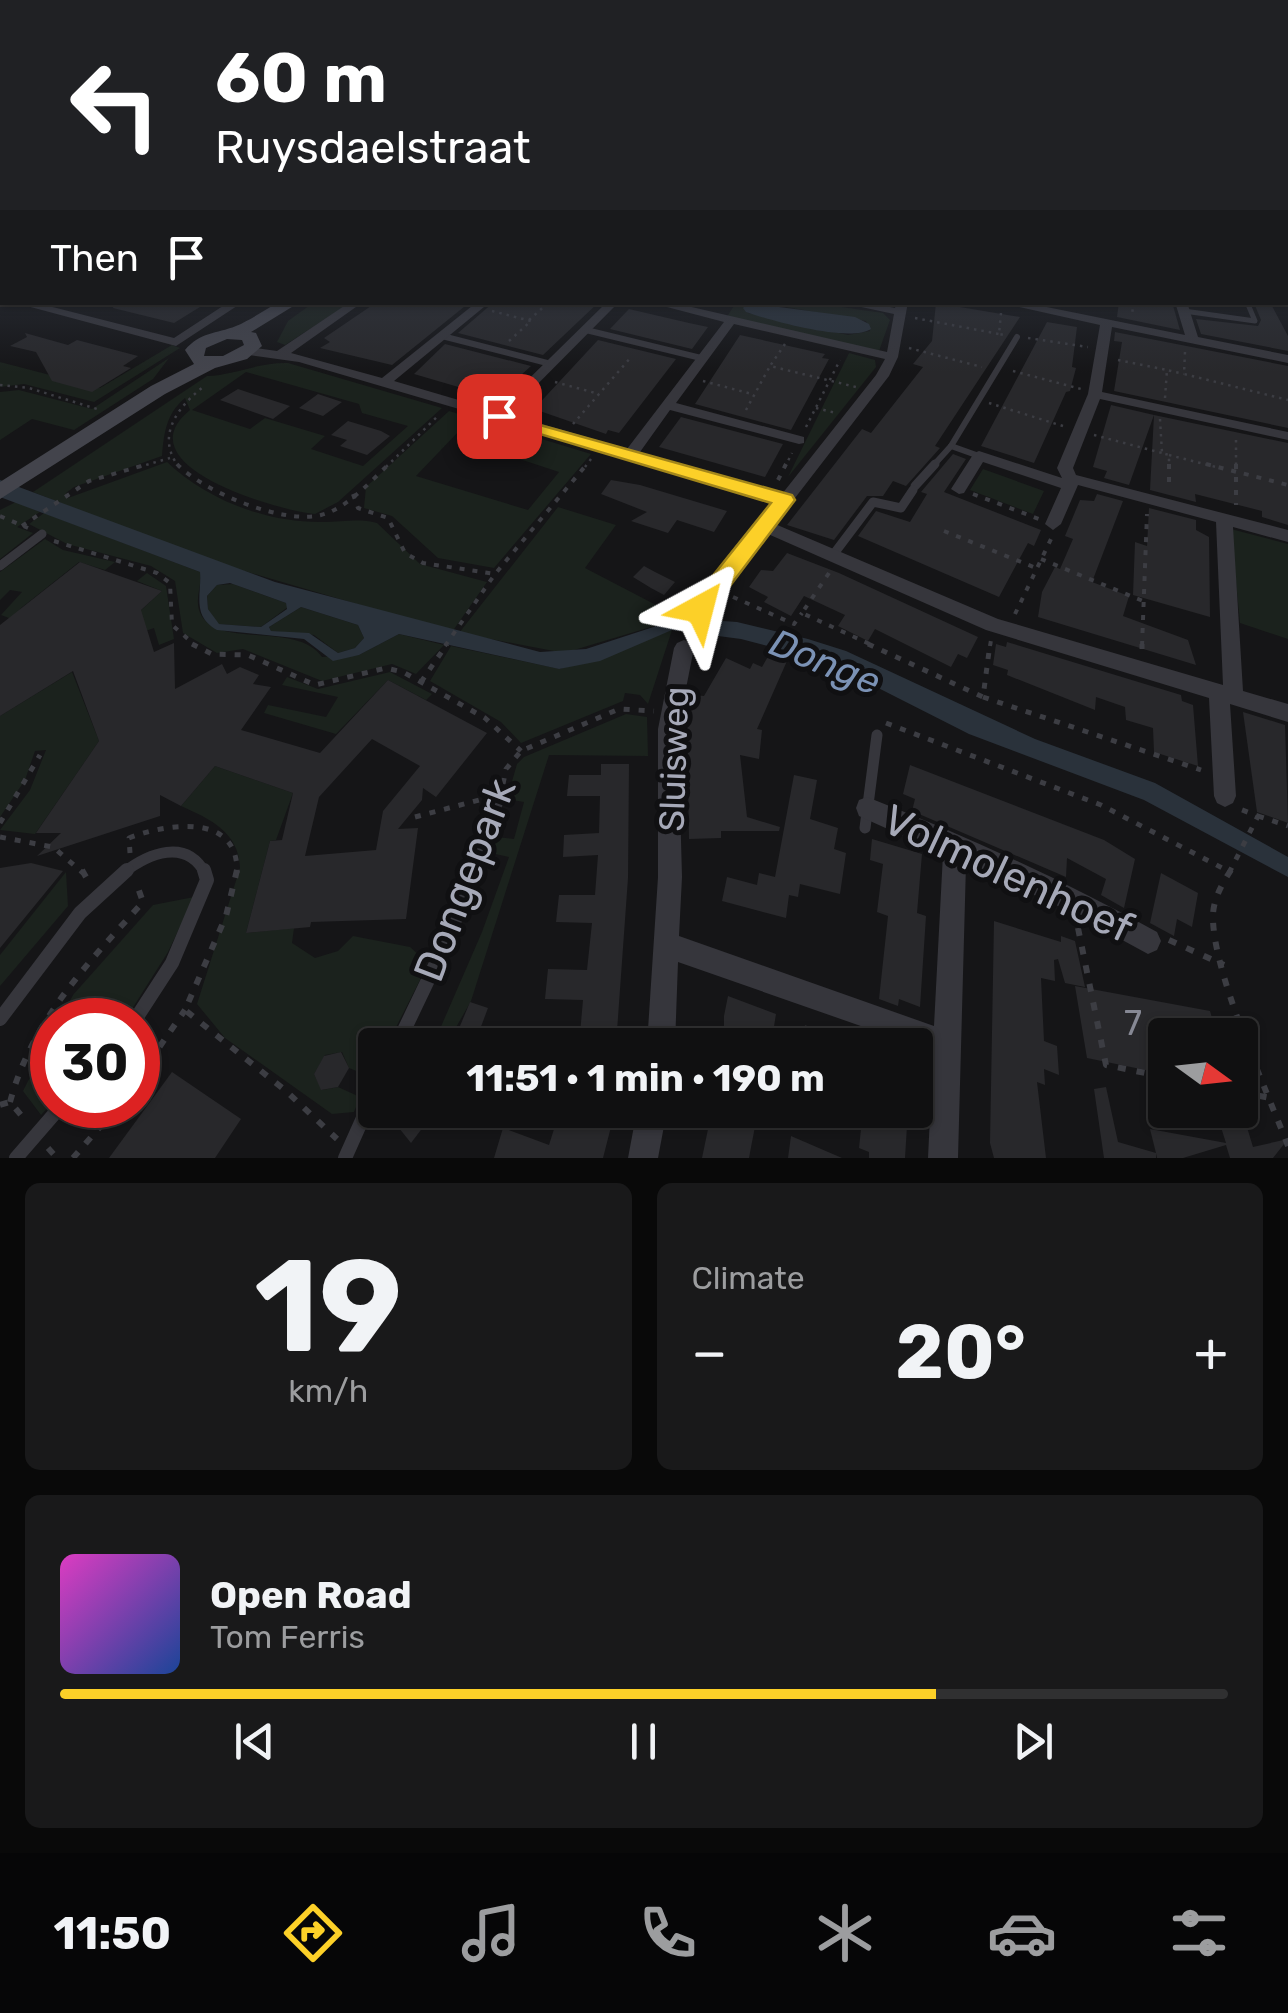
<!DOCTYPE html>
<meta charset="utf-8">
<style>
body{margin:0;font-family:Rubik,sans-serif;background:#19191a;color:#f1f3f6;height:100vh;display:flex;flex-direction:column;font-size:38px;white-space:nowrap}
*{box-sizing:border-box;margin:0}
p{font-size:32px;color:#9c9d9f}
.icon{flex:none;width:55px;height:55px;fill:none;stroke:currentColor;stroke-width:2;stroke-linecap:round;stroke-linejoin:round}
.map{position:relative;height:1158px;overflow:hidden}
.details{display:flex;flex-direction:column;gap:25px;padding:25px;background:#090909;flex:1}
.details>*{flex:none}
.hud{position:absolute;left:0px;top:0px;width:1290px;height:305px;box-shadow:0 2px 8px #0004,0 0 0 2px #303031;background:#202124;color:#fff;overflow:hidden}
.needle{width:65px;rotate:105deg}
.buttons{position:absolute;left:1148px;top:1018px;display:grid;gap:20px}
.buttons a{display:grid;place-items:center;width:110px;height:110px;border-radius:10px;background:#101011;box-shadow:0 2px 8px #0004,0 0 0 2px #303031;font-size:50px}
.speed{position:absolute;left:30px;top:998px;display:flex;gap:20px;font-size:50px;font-weight:700;text-align:center}
.speed>*{display:grid;place-content:center;width:130px;height:130px;border-radius:50%;background:#101011;box-shadow:0 2px 8px #0004,0 0 0 2px #303031;line-height:1}
.speed .limit{border:15px solid #d22;background:#fff;color:#111}
.pin{position:absolute;display:grid;place-items:center;width:85px;height:85px;color:#fff;margin:-42px;border-radius:20px;box-shadow:0 5px 15px #0006}
.me{position:absolute;width:110px;margin:-55px;rotate:38deg;stroke-linejoin:round;filter:drop-shadow(0 0 8px #0008)}
.turn{display:flex;align-items:center;gap:35px;height:210px;padding:0 50px;font-size:45px}
.turn .icon{width:130px;height:130px;stroke-width:2.5}
.turn b{display:block;font-size:70px;line-height:85px}
.then{display:flex;align-items:center;height:95px;padding:0 50px;background:#0003;gap:20px;font-size:38px}
.big{font-size:75px;font-weight:700;line-height:1.1}
.details .tile{flex:1;display:flex;flex-direction:column;justify-content:center;gap:15px;min-width:0;padding:0 35px;border-radius:15px;background:#19191a}
.details .dial{align-items:center;gap:0}
.dial b{font-size:130px;line-height:1}
.song{display:flex;align-items:center;gap:30px}
.cover{width:120px;height:120px;border-radius:15px;background:linear-gradient(135deg,hsl(310 70% 55%),hsl(220 70% 35%))}
.played{height:10px;border-radius:5px;background:linear-gradient(90deg,#fcd028 75%,#303031 75%)}
.keys{display:flex;justify-content:space-around;direction:ltr}
.heat{display:flex;justify-content:space-between;align-items:center;font-size:55px;direction:ltr}
.details .tiles{flex:1;display:grid;gap:25px;grid-template-columns:1fr 1fr}
.tile:last-child{grid-column:span 2}
.trip{position:absolute;left:358px;top:1028px;width:575px;height:100px;border-radius:10px;background:#101011;box-shadow:0 2px 8px #0004,0 0 0 2px #303031;font-weight:700;line-height:100px;text-align:center}
.menu{display:flex;height:160px;justify-content:space-around;align-items:center;background:#060607;color:#9c9d9f}
.menu .icon{width:70px;height:70px}
.menu .on{color:#fcd028}
.menu b{font-size:45px;color:#f1f3f6}
.map>svg:first-child{display:block}
.green{fill:#1b221d;fill-rule:evenodd}
.water{fill:#2a323b;fill-rule:evenodd}
.building{fill:#28282b;fill-rule:evenodd}
.lines{fill:none;stroke-linecap:round;stroke-linejoin:round}
.path-far3{stroke:#3c3d43;stroke-width:2.5;stroke-dasharray:2.5 5;stroke-linecap:butt}
.path-far2{stroke:#3c3d43;stroke-width:4;stroke-dasharray:5 8;stroke-linecap:butt}
.path-far1{stroke:#3c3d43;stroke-width:5;stroke-dasharray:6 9;stroke-linecap:butt}
.path{stroke:#3c3d43;stroke-width:6;stroke-dasharray:8 11;stroke-linecap:butt}
.service-far4{stroke:#36363c;stroke-width:5}
.service-far3{stroke:#36363c;stroke-width:6}
.service-far2{stroke:#36363c;stroke-width:9}
.service-far1{stroke:#36363c;stroke-width:11}
.service{stroke:#36363c;stroke-width:14}
.minor{fill:#36363c;fill-rule:evenodd}
.secondary{fill:#43444c;fill-rule:evenodd}
.route{fill:#fcd028;stroke:#a4871a;stroke-width:2.5}
.labels{text-anchor:middle;dominant-baseline:central;stroke-width:10;stroke-linejoin:round;paint-order:stroke}
.street-label{font-size:35px;fill:#a6a9b8;stroke:#101012}
.near-number-label{font-size:35px;fill:#868894}
.water-label{font-size:38px;font-style:italic;fill:#7b92b5;stroke:#101012}
.near-street-label{font-size:42px;fill:#a6a9b8;stroke:#101012}
</style>
<div class="map">
<svg width="1288" height="1158" viewBox="0 0 1288 1158">
<rect width="100%" height="100%" fill="#151517"/>
<g class="green">
<path d="M313,303H350L285,345L277,342L288,321Z"/>
<path d="M736,303H748L744,304L748,313L848,335L870,331L866,321L764,303H814L883,313L890,320L879,351L726,318Z"/>
<path d="M172,345L180,348L94,402L24,384L0,387V362L100,388Z"/>
<path d="M849,353L875,360L876,367L788,477Z"/>
<path d="M169,358L153,379L74,430L32,419L0,440V392L19,390L92,409Z"/>
<path d="M288,363L442,408L338,502L315,514C279,511 121,466 190,410L185,398C166,414 164,433 162,456L74,487L66,493L68,498L167,462C207,500 267,523 323,522C342,522 359,518 377,523L420,564L487,582L452,632L200,558L33,492L207,376C235,375 259,362 288,363ZM246,372L359,404L362,413L408,426L363,466L311,449L325,436L265,418L250,429L192,410Z"/>
<path d="M449,411L591,454L494,568L438,558L392,516L364,508L366,487ZM460,430L510,446L507,455L559,472L528,510L416,476Z"/>
<path d="M983,469L1044,491L1033,514L970,490Z"/>
<path d="M16,502L40,512L17,527L33,533L0,559V510Z"/>
<path d="M558,507L616,525L585,568L681,618L564,653L459,633Z"/>
<path d="M44,513L200,572C203,583 195,596 199,610C212,651 296,620 322,657L359,655L399,634L444,645L416,674L392,664L322,681L243,649L217,653L183,633L175,581L151,566L67,544L29,524Z"/>
<path d="M1231,529L1288,544V639L1240,623Z"/>
<path d="M45,539L63,550L115,562L105,570L79,562L21,608L14,620L1,615L22,592L10,590L0,600V572Z"/>
<path d="M147,573L166,586L174,639L159,645L154,628L102,646L162,591L137,581Z"/>
<path d="M233,584L286,603L288,607L261,627L218,624L208,609L207,596L217,585Z"/>
<path d="M301,607L358,625L364,638L355,648L338,653L314,635L271,631L269,627Z"/>
<path d="M672,630L648,704L640,695L625,693L623,701L521,743L501,722L430,681L451,646L560,669Z"/>
<path d="M72,672L99,741L35,834L0,830L30,790L46,750L35,751L25,780L0,817V716Z"/>
<path d="M390,672L432,694L426,700L388,680L336,734L264,713L268,705L326,717L338,697L282,685L287,677L318,689Z"/>
<path d="M626,714L647,717L648,756L549,755L471,1001L446,1045H433L482,932L509,857L491,853L496,837L514,839L524,802L507,799L517,764L524,757Z"/>
<path d="M215,766L293,793L276,840L270,841L246,933L294,928L292,943L315,958L338,951L353,936L410,947L420,956V980L387,1045H375L371,1077L349,1068L342,1052L325,1055L314,1074L322,1090L338,1087L360,1097L354,1112L332,1114L225,1038L197,1004L240,868C239,832 210,819 181,806Z"/>
<path d="M66,872L68,906L0,986V955Z"/>
<path d="M194,897L168,952L125,1020H60L73,995L153,905Z"/>
<path d="M52,1034V1103L41,1115L23,1091Z"/>
</g>
<g class="water">
<path d="M748,303L855,317L869,324L871,329C850,343 772,321 746,312L743,308Z"/>
<path d="M0,480L275,582L540,652L586,649L681,618L737,622L808,639L846,651L1035,739L1155,783L1288,857V877L1144,800L969,734L825,661L741,639L672,630L600,661L559,669L399,634L359,655L333,661L304,639L217,630C191,616 202,593 200,572L0,497ZM230,583L286,603L287,609L261,627L219,624L208,609L207,596L217,585ZM301,607L358,625L364,638L355,648L338,653L309,633L271,631L269,627Z"/>
</g>
<g class="building">
<path d="M114,302H208L174,323L113,308Z"/>
<path d="M377,302H470L392,365L320,348L330,342L324,338Z"/>
<path d="M494,302H599L543,355L458,333Z"/>
<path d="M1119,302H1172L1180,330L1117,317Z"/>
<path d="M936,303L1020,317L935,446L940,448L906,486L893,481L883,496H867L834,540L787,525L862,429L871,433L923,367L913,364L932,341Z"/>
<path d="M1254,303L1272,306L1288,336V351L1201,334L1196,319L1258,326L1261,320Z"/>
<path d="M629,309L689,323L708,327L692,349L610,329Z"/>
<path d="M1047,322L1077,327L1072,367L1076,368L1070,391L1066,392L1034,463L981,446Z"/>
<path d="M1115,332L1288,366V428L1114,391L1122,342L1114,341Z"/>
<path d="M25,333L68,345L77,340L138,356L123,366L131,368L92,392L52,381L36,352L10,346L27,337Z"/>
<path d="M740,335L825,354L822,358L829,359L791,430L695,404Z"/>
<path d="M598,340L676,359L619,433L608,430L606,434L534,409Z"/>
<path d="M445,344L531,366L496,398L414,374Z"/>
<path d="M238,389L290,406L273,419L220,400Z"/>
<path d="M318,394L342,402L323,416L299,408Z"/>
<path d="M1111,405L1154,415L1129,485L1104,478L1107,471L1093,467Z"/>
<path d="M1154,415L1288,443V525L1262,517V511L1195,494L1196,502L1150,490Z"/>
<path d="M681,417L783,444L765,477L659,447Z"/>
<path d="M348,421L381,431L390,436L367,455L340,446L347,440L331,435Z"/>
<path d="M953,454L966,459L944,492L1041,530L1034,546L1028,543L999,597L858,536L876,511L910,522L927,494L921,492Z"/>
<path d="M611,480L640,485L727,511L714,532L677,520L668,533L631,521L647,512L601,494Z"/>
<path d="M1097,494L1123,501L1092,582L1129,596L1123,616L1188,640L1196,665L1038,617L1042,592L1055,567L1060,569L1073,539L1065,536L1080,500L1094,501Z"/>
<path d="M1149,508L1196,520V530L1209,537L1210,617L1133,595L1135,542L1147,546Z"/>
<path d="M787,553L839,573L978,637L967,658L958,654L951,667L875,629L868,641L838,626L845,615L804,596L791,616L764,602L768,597L749,587L761,570L773,571Z"/>
<path d="M80,562L162,591L141,610L154,652L174,643L175,689L222,664L227,674L240,667L259,675L253,684L271,687L241,730L320,753L388,680L487,733L436,797L423,788L422,800L398,829L418,828L406,919L311,922L310,927L246,933L270,841L282,840L293,793L215,766L181,806L160,795V816L37,856L61,833H36L99,741L73,671L0,716V625ZM372,739L420,766L383,811L376,850L305,856L319,797Z"/>
<path d="M644,566L655,572L675,582L664,595L651,588L633,577Z"/>
<path d="M1007,642L1181,695L1182,701L1193,705L1198,766L1154,752L1153,728L1126,720L1125,707L1096,697L1095,710L1007,675L1008,670L993,665L996,644L1006,647Z"/>
<path d="M770,653L787,661L757,729L762,730L759,759L740,755L747,817L780,827L779,831H721V838L689,839L687,705H693V695L704,696L726,658L750,669L753,663L762,667Z"/>
<path d="M1243,712L1285,725L1288,823L1257,812Z"/>
<path d="M601,764H629L628,878L616,1045H579L583,1000L545,999L548,969L587,970L592,923L556,922L559,895H595L598,855L563,857L564,835L599,833L600,796H567L569,775H601Z"/>
<path d="M910,765L1104,840L1135,859L1124,908L1101,895L1106,879L1067,858L1066,877L912,811L915,799L903,794Z"/>
<path d="M794,775L817,780L810,819L838,828L834,849L846,853L840,894L800,884L798,897L789,895L786,918L722,901L727,877L757,885L759,873L775,877Z"/>
<path d="M872,839L922,854L917,913L926,916L920,1007L899,999L898,1006L879,999L888,916L877,912L883,864L870,860Z"/>
<path d="M31,863L63,871L0,948V868Z"/>
<path d="M1161,873L1198,893L1192,927L1177,919L1174,936L1150,923Z"/>
<path d="M994,921L1061,942V936L1075,941L1085,987L1065,983L1058,959L1054,960L1055,981L1041,978L1044,1041L1057,1046L1059,1075L1044,1069L1045,1085L1037,1082L1046,1158H994L990,1143Z"/>
<path d="M1075,986L1210,1011L1212,1018L1227,1021L1232,1035H1165V1074L1087,1058Z"/>
<path d="M728,996L776,1014L771,1045H727L731,1028L724,1026V1016Z"/>
<path d="M470,1002L488,1008L479,1032L460,1026Z"/>
<path d="M805,1025L855,1044L854,1045H801Z"/>
<path d="M341,1052L349,1068L338,1087L321,1090L314,1074L324,1056Z"/>
<path d="M172,1072L241,1119L215,1158H109Z"/>
<path d="M1106,1087L1118,1142L1156,1153L1150,1129L1226,1143L1218,1118L1246,1124L1253,1147L1288,1139L1273,1158H1230L1226,1145L1183,1158H1157L1156,1153V1158H1104L1094,1089Z"/>
<path d="M409,1110H436L411,1143L399,1128Z"/>
<path d="M560,1110H611L614,1115L603,1158H494L503,1128L549,1145Z"/>
<path d="M712,1110H732L756,1121L749,1158H702Z"/>
<path d="M863,1110H908L905,1158H869V1152L859,1148Z"/>
<path d="M791,1136L842,1158H788Z"/>
</g>
<g class="lines">
<g class="path-far3">
<path d="M1131,302L1133,313"/>
<path d="M492,311L531,321L509,341"/>
<path d="M1001,313L999,334L1004,335"/>
<path d="M915,318L999,334"/>
<path d="M529,320L549,302"/>
<path d="M1028,338L1088,347"/>
<path d="M785,344L770,366L856,387"/>
<path d="M909,348L982,367"/>
<path d="M1185,352L1184,374L1288,400"/>
<path d="M1118,360L1167,370"/>
<path d="M1013,371L1081,389"/>
<path d="M703,381L752,394"/>
<path d="M555,382L599,394"/>
<path d="M0,385L29,388L97,409"/>
<path d="M1165,398L1167,370L1184,374"/>
<path d="M989,403L1066,427"/>
<path d="M816,408L836,413"/>
<path d="M746,410L770,366"/>
<path d="M1160,419L1162,453L1169,455V467"/>
<path d="M573,424L632,356"/>
<path d="M806,427L840,360"/>
<path d="M1094,435L1162,453"/>
<path d="M1236,440V467"/>
<path d="M1169,455L1216,467"/>
<path d="M139,467L170,458"/>
<path d="M179,467C155,436 178,407 203,387"/>
<path d="M386,467L439,415"/>
<path d="M585,467L591,459"/>
<path d="M785,467L792,453"/>
</g>
<g class="path-far2">
<path d="M177,464C202,491 283,525 321,515C346,509 370,482 389,464"/>
<path d="M1169,464V490"/>
<path d="M1206,464L1288,485"/>
<path d="M1236,464V505"/>
<path d="M778,480L786,464"/>
<path d="M353,494L358,508L388,518L405,553L423,563L495,574"/>
<path d="M973,494L1039,519"/>
<path d="M0,516L28,528"/>
<path d="M22,526L89,481L148,464"/>
<path d="M944,531L1036,568"/>
<path d="M54,541L157,573L170,583L172,625L196,646"/>
<path d="M1041,559L1143,601"/>
<path d="M829,573L802,613L874,646"/>
<path d="M733,597L794,624L802,613"/>
<path d="M1015,614L1052,537"/>
<path d="M445,646L495,574L587,464"/>
<path d="M990,646L991,640"/>
<path d="M1142,646L1147,514"/>
</g>
<g class="path-far1">
<path d="M192,644L212,654L248,655L315,685L386,668L403,672L485,718L521,751"/>
<path d="M868,644L983,697L990,644"/>
<path d="M1142,649V644"/>
<path d="M421,682L447,644"/>
<path d="M983,697L1201,770"/>
<path d="M886,723L1101,805L1230,872"/>
<path d="M503,784L506,769L521,751L619,709L654,711"/>
<path d="M1258,816L1288,826"/>
<path d="M415,817L483,799"/>
<path d="M0,823L40,755"/>
<path d="M0,837L53,847L83,873"/>
<path d="M130,853L129,838C165,824 239,811 237,873"/>
<path d="M1229,873L1258,816L1237,808"/>
</g>
<g class="path">
<path d="M82,870L90,884"/>
<path d="M237,870L226,916L185,1010L286,1091L337,1139"/>
<path d="M1231,870C1222,884 1214,898 1213,914C1211,969 1267,1091 1288,1146"/>
<path d="M1078,928L1106,1065L1165,1077"/>
<path d="M1169,940L1224,965"/>
<path d="M138,1078L185,1010"/>
<path d="M1240,1092L1270,1098"/>
<path d="M10,1102C32,1020 88,963 143,902L136,882"/>
<path d="M0,1105L10,1102L26,1121"/>
<path d="M48,1148L57,1158"/>
<path d="M73,1158L119,1105"/>
</g>
<path class="service-far4" d="M1184,311L1255,321L1247,302"/>
<g class="service-far3">
<path d="M586,330L701,358"/>
<path d="M442,336L551,364"/>
<path d="M979,456L951,446L1017,337"/>
<path d="M932,467L951,446"/>
</g>
<g class="service-far2">
<path d="M915,486L935,464"/>
<path d="M833,555L873,502L901,508L913,490"/>
<path d="M0,566L42,534"/>
</g>
<g class="service-far1">
<path d="M865,828L877,735"/>
<path d="M123,873C149,853 186,838 205,873"/>
<path d="M472,873L500,796"/>
</g>
<g class="service">
<path d="M0,1019L80,913L127,870"/>
<path d="M135,1020L172,963L207,880L204,870"/>
<path d="M397,1045L450,934L473,870"/>
<path d="M16,1158L62,1105"/>
<path d="M345,1158L375,1091"/>
</g>
<g class="minor">
<rect x="0" y="295" width="2" height="7"/>
<path d="M12,302H33L174,338L229,302H243L176,346Z"/>
<path d="M350,302H363L291,353L382,378L477,302H490L394,381L496,411L607,302H619L508,414L627,449L724,322L648,302H670L887,352L894,314L838,302H866L895,308L896,302H908L898,357L889,376L775,524L998,619L1223,685L1216,522L1078,485L1061,524L1053,530L1045,524L1061,488L983,462L964,493L959,494L951,489L974,453L979,451L1062,478L1057,468L1088,394L1100,325L997,302H1022L1185,335L1175,302H1187L1198,337L1288,355V363L1112,327L1102,392L1288,432V440L1100,399L1073,468L1076,475L1288,530V542L1233,527L1243,691L1288,704V722L1230,704L1236,796L1233,803L1225,807L1217,803L1214,796L1209,698L986,630L768,534L706,614H694L691,609L694,604L775,502L299,362L249,355L243,351L249,347L277,351ZM734,324L885,359L876,375L782,494L640,452L670,410L799,444L804,443V437L676,403Z"/>
<path d="M684,640L691,643L694,648L678,729L682,877L679,936L934,1026L943,854L859,816L856,808L859,800L867,797C966,836 1063,880 1157,932L1161,941L1157,950L1148,954L1069,911L966,864L958,1158H928L933,1053L915,1045L678,962L675,1045H647L658,877V729L674,648L677,643Z"/>
<path d="M637,1110H667L658,1158H628Z"/>
</g>
<path class="secondary" d="M279,302H300L251,332L256,333L262,346L247,359L215,368L165,394L0,499V482L151,386L194,364L185,350C200,332 216,334 236,326C250,320 265,310 279,302ZM227,339L242,340L244,345L223,356H204L206,348Z"/>
</g>
<linearGradient id="sky" x2="0" y2="1"><stop stop-color="#0c0c0d"/><stop offset="0.57" stop-color="#353b47"/><stop offset="1" stop-color="#353b47" stop-opacity="0"/></linearGradient>
<rect width="1288" height="373" fill="url(#sky)"/>
<path class="route" d="M493,412L792,495L795,500L708,615H691V603L771,503L493,420Z"/>
<g class="labels">
<g class="street-label">
<text transform="translate(674 759) rotate(-88)">Sluisweg</text>
</g>
<g class="near-number-label">
<text x="1133" y="1023">7</text>
</g>
<g class="water-label">
<text transform="translate(825 662) rotate(22)">Donge</text>
</g>
<g class="near-street-label">
<text transform="translate(1008 874) rotate(25)">Volmolenhoef</text>
<text transform="translate(465 880) rotate(-69)">Dongepark</text>
</g>
</g>
</svg>
<div class="buttons">
<a><svg class="needle" viewBox="-14 -14 28 28"><path d="M0-13l5 13h-10z" fill="#e53935"/><path d="M0 13l5-13h-10z" fill="#9c9d9f"/></svg></a>
</div>
<div class="speed"><div class="limit">30</div></div>
<div class="pin" style="left:499px;top:416px;background:#d93025"><svg class="icon" aria-label="arrive" viewBox="0 0 24 24"><path d="M6 21V4h12l-3 4 3 4H6"/></svg></div>
<svg class="me" style="left:700px;top:609px" viewBox="-20 -20 40 40"><path d="M0-17L14 15 0 8-14 15z" fill="#fcd028" stroke="#fff" stroke-width="4"/></svg>
<div class="trip">11:51 · 1 min · 190 m</div>
<div class="hud">
<div class="turn"><svg class="icon" aria-label="left" viewBox="0 0 24 24"><path d="M17 20v-9H6M10 6l-5 5 5 5"/></svg><div><b>60 m</b>Ruysdaelstraat</div></div>
<div class="then">Then<svg class="icon" aria-label="arrive" viewBox="0 0 24 24"><path d="M6 21V4h12l-3 4 3 4H6"/></svg></div>
</div>
</div>
<section class="details">
<div class="tiles">
<div class="tile dial"><b>19</b><p>km/h</p></div>
<div class="tile"><p>Climate</p>
<div class="heat"><a>−</a><b class="big">20°</b><a>+</a></div>
</div>
<div class="tile">
<div class="song"><i class="cover"></i><div><b>Open Road</b><p>Tom Ferris</p></div></div>
<div class="played"></div>
<div class="keys"><svg class="icon" aria-label="previous" viewBox="0 0 24 24"><path d="M18 5L8 12l10 7zM5 5v14"/></svg><svg class="icon" aria-label="pause" viewBox="0 0 24 24"><path d="M8 5v14M16 5v14"/></svg><svg class="icon" aria-label="next" viewBox="0 0 24 24"><path d="M6 5l10 7-10 7zM19 5v14"/></svg></div>
</div>
</div>
</section>
<nav class="menu">
<b>11:50</b>
<svg class="icon on" aria-label="directions" viewBox="0 0 24 24"><path d="M12 3l9 9-9 9-9-9zM9 14v-3h6M13 9l2 2-2 2"/></svg>
<svg class="icon" aria-label="music" viewBox="0 0 24 24"><path d="M9 18V5l10-2v13"/><circle cx="6" cy="18" r="3"/><circle cx="16" cy="16" r="3"/></svg>
<svg class="icon" aria-label="phone" viewBox="0 0 24 24"><path d="M5 4h4l2 5-3 2q2 4 5 5l2-3 5 2v4C11 20 4 13 5 4z"/></svg>
<svg class="icon" aria-label="climate" viewBox="0 0 24 24"><path d="M12 3v18M4 7l16 10M4 17L20 7"/></svg>
<svg class="icon" aria-label="car" viewBox="0 0 24 24"><path d="M5 17H2v-5l4-1 3-4h7l3 4 3 1v5h-3M9 17h6M6 11h13"/><circle cx="7" cy="17" r="2"/><circle cx="17" cy="17" r="2"/></svg>
<svg class="icon" aria-label="filters" viewBox="0 0 24 24"><path d="M4 7h16M4 17h16"/><circle cx="9" cy="7" r="2"/><circle cx="15" cy="17" r="2"/></svg>
</nav>
